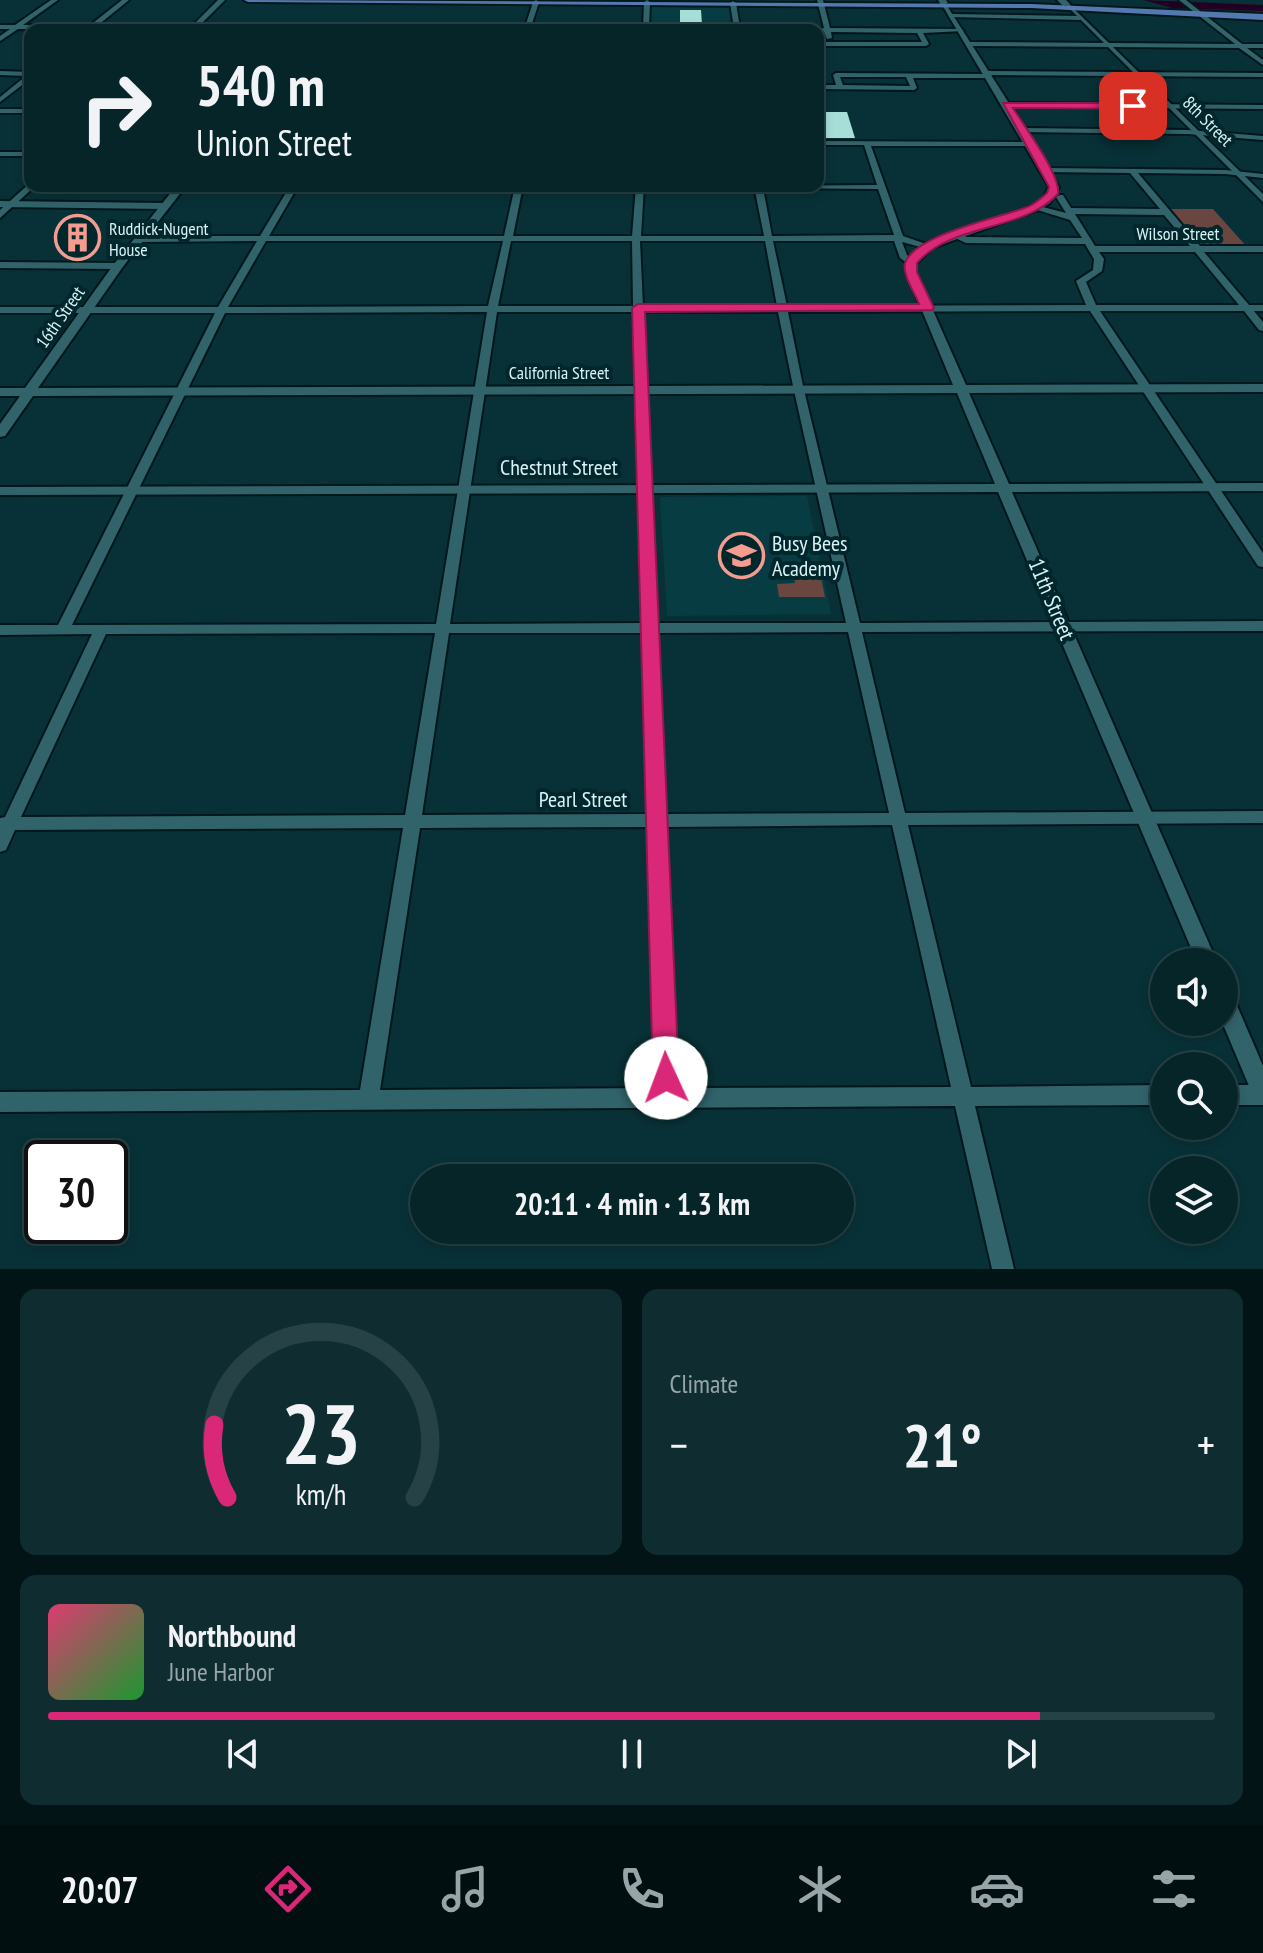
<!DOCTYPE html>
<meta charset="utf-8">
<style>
body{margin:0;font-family:"PT Sans Narrow",sans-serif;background:#0f2d31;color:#f1f3f6;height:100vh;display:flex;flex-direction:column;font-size:30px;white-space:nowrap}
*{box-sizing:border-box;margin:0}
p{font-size:26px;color:#98a5a8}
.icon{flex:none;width:44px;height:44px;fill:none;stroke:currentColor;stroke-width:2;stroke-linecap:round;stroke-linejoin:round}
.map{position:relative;height:1269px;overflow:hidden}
.panel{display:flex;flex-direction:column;gap:20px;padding:20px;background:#031417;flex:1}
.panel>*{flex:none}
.top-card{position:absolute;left:24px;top:24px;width:800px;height:168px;border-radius:16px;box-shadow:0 4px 12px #0003,0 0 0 2px #274246;background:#062529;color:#f1f3f6;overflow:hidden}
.fabs{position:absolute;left:1150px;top:948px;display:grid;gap:16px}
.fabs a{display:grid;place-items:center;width:88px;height:88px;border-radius:50%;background:#062529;box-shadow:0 4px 12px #0003,0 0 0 2px #274246;font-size:40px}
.speed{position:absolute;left:24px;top:1140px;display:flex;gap:16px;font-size:40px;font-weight:700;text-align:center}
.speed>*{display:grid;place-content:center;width:104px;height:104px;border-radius:50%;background:#062529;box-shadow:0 4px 12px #0003,0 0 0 2px #274246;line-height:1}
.speed .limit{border:4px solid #111;border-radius:12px;background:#fff;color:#111}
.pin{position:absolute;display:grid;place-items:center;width:68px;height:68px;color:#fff;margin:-34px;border-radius:16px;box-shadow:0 4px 12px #0006}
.me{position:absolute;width:88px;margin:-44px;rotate:358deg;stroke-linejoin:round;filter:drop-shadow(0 0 6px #0008)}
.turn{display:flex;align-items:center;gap:28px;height:168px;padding:0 40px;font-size:36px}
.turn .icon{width:104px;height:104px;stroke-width:2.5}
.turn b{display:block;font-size:56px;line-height:68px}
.big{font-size:60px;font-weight:600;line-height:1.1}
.panel .card{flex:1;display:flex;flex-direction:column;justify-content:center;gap:12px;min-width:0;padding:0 28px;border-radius:16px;background:#0f2d31}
.panel .dial{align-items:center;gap:0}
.dial svg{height:208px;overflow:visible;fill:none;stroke:#274246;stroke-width:7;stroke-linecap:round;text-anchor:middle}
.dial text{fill:#f1f3f6;stroke:none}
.song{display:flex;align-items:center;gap:24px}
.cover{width:96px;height:96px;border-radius:12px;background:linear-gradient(135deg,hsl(340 70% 55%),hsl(130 70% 35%))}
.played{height:8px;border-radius:4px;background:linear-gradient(90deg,#db2777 85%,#274246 85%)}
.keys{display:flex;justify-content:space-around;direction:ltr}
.heat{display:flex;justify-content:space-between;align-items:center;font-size:44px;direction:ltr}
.panel .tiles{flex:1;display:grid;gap:20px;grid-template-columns:1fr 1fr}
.card:last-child{grid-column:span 2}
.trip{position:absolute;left:410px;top:1164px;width:444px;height:80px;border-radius:40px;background:#062529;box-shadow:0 4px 12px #0003,0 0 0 2px #274246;font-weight:600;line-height:80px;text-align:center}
.tabs{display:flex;height:128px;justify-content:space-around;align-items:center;background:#020f10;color:#98a5a8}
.tabs .icon{width:56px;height:56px}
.tabs .active{color:#db2777}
.tabs b{font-size:36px;color:#f1f3f6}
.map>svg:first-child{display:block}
.built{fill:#073c43}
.green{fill:#6a4641}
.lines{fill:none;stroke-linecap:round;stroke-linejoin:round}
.river{fill:#230023;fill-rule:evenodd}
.building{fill:#a8ded8}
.minor-casing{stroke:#00171b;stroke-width:4}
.tertiary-casing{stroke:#00171b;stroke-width:4}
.secondary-casing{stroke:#00171b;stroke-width:4}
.primary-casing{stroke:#00171b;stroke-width:4}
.minor{fill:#31636b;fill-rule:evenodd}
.tertiary{fill:#31636b;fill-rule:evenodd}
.secondary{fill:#31636b;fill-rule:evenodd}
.primary{fill:#5479b1;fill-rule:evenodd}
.route{fill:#db2777;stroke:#8e194d;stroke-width:2}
.labels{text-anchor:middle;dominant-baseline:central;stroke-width:8;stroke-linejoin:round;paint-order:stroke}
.far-street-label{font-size:18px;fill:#d8f2f6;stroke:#00272c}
.far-poi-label{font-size:18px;fill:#d8f2f6;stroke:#00272c;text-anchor:start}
.street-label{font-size:22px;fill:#d8f2f6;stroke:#00272c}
.poi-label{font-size:22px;fill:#d8f2f6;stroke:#00272c;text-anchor:start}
</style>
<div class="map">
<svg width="1263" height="1269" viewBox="0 0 1263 1269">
<rect width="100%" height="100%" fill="#083137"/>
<g class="built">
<path d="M652,5H726L729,6L733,29L650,28Z"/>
<path d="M807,496L831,614L667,616L660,497Z"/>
</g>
<g class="green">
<path d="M1168,209H1213L1247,247H1200Z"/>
<path d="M792,567H819L825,597H779L777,584L795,583Z"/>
</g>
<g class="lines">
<path class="river" d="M1143,0L1263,5V11L1172,8Z"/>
</g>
<g class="building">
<path d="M680,10H701L702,24H680Z"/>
<path d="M818,112H847L855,138H818Z"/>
</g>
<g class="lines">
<defs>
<g id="minor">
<path d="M51,0H58L23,25L89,26L122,0H129L97,26L525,27L533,2L536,0L539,2L531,27L643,28L644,2L647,0L650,2L649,28H734L730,3L733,1L736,3L740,28L759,30L18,29L0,41V36L10,29H0V25H15Z"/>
<path d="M817,0H823L830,28L961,29L964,31L923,33L929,44L926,46H818V42H922L917,33L831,32L832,38L827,39L824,32L815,30L824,28Z"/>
<path d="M1179,0H1186L1242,44H1263V48H1247L1263,60V65L1239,48L969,46L966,44L969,42L1235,44Z"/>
<path d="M951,14L1080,16L1083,18L1080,20L949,17Z"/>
<path d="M0,71L30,72V79L0,102V97L26,76L0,75Z"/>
<path d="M987,71L1263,73V77L992,75L989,78H913L917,88L914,90L818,89V85H836L833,75L836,73L984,74ZM840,77H906L910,86L843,85Z"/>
<path d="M1007,103L1263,105V109L1004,107Z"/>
<rect x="0" y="109" width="30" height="4"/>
<path d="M1022,128L1188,130L1263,136V140L1188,134L1019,132L1018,130Z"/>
<path d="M818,141L1031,142L1035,144L1031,146H871L903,236L932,246L928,249L902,242L907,255L916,263L911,266L900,258L894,241H773L787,306L1086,305L1076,281L1093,270L1094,259L1085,244L966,243L949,235L953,232L967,237L1082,238L1070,220L1031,208L1035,205L1066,213L1056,197L1060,195H1063L1071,208L1160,209L1130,173L1042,172V168H1045L1225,170L1263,174V178L1225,174L1138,173L1200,246H1263V252H1204L1249,305H1263V311H1254L1263,322V331L1259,330L1244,311H1100L1263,553V567L1258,566L1090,311L788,312L803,386L860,623L1263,621V631L862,632L905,813L1263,811V823L908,825L971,1087L1164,1085V1105L975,1106L1014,1269H992L955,1106L0,1112V1092L360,1090L403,828L15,830L6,850L0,852V818L5,817L92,634L0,635V625H58L215,313H0V307H218L257,241L139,242L135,239L139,236H260L290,186H298L269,236H504L515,186H523L513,236H632L636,186H644L641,236H764L754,186L877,185L864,145H818ZM763,188L878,189L894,235L772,236ZM1075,214L1164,215L1190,246H1095ZM266,241H503L488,306L228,307ZM511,241H632L633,306H498ZM640,241H765L777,306H643ZM1099,252H1195L1239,305H1096L1086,282L1102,271L1104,259ZM487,312L436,624L72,625L225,313ZM497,312H633L642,623L450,624ZM643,312H778L793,386L846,623H656ZM848,632L889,813L664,814L656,633ZM435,633L405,815L21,817L106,634ZM449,633H643L648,814L422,815ZM892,825L951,1087L676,1088L665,827ZM648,827L656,1088L380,1090L420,828Z"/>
<rect x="0" y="152" width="30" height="4"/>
<path d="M0,201L165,203L169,206L165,209L0,207Z"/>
<path d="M0,262L118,263L123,266L118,269L0,268Z"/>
<rect x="1224" y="1085" width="39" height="20"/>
</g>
<g id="tertiary">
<path d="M218,0H225L195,30H188Z"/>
<path d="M944,1L1026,130L1059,187L1050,203L1038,210L932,248L916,264V272L966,385L1263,384V392L969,393L1009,484L1263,483V491L1012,492L1217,962H1197L998,492L0,495V487L995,484L957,393L33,396L5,436L0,437V424L20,396H0V388H25L114,264L176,186H186L122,268L38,388L953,385L906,272V263L924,244L1032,206L1043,199L1049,187L941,3Z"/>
<path d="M1064,3H1068L1263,194V202Z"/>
<path d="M30,183V186H35L33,188L0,218V210Z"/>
<path d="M1224,991L1232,994L1263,1066V1103L1255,1100L1222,1022Z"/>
</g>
<g id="secondary">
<path d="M938,0H946L948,3L941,5Z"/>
<path d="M1057,0H1066L1070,4L1063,6Z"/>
</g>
<path id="primary" d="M244,0L1031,4L1263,14V20L1031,8L248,2Z"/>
</defs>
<use href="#minor" class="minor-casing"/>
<use href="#tertiary" class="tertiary-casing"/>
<use href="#secondary" class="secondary-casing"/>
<use href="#primary" class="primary-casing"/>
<use href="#minor" class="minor"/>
<use href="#tertiary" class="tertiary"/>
<use href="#secondary" class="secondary"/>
<use href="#primary" class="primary"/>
</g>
<path class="route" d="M1003,103H1133L1138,106L1133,109L1013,108C1024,126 1061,175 1058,194C1021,233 953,222 917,263V272L934,308L932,310L645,312L679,1078L675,1087L666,1090L657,1087L653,1078L632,308L638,304H919C915,293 902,275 905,263C915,234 1000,218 1027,207C1035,204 1041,198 1047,193L1049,187Z"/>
<defs>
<symbol id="building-ring" viewBox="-11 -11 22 22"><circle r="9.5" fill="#00272c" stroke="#f59c90" stroke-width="1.5"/><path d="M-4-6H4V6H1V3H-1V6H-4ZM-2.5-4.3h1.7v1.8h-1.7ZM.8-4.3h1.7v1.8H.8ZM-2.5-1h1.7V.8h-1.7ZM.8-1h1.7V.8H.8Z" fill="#f59c90"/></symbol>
<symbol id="school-ring" viewBox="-11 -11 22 22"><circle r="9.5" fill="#00272c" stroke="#f59c90" stroke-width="1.5"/><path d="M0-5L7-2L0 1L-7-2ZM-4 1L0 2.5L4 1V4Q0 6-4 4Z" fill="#f59c90"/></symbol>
</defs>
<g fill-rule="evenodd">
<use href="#building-ring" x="52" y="212" width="51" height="51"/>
<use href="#school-ring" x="716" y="530" width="51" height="51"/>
</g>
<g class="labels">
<g class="far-street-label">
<text transform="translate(1208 121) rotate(45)">8th Street</text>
<text x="1178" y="233">Wilson Street</text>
<text transform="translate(60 317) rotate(-55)">16th Street</text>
<text x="559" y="372">California Street</text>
</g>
<g class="far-poi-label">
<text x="109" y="228">Ruddick-Nugent<tspan x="109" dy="21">House</tspan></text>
</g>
<g class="street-label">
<text x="559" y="467">Chestnut Street</text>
<text transform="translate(1052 599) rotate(67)">11th Street</text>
<text x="583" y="799">Pearl Street</text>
</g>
<g class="poi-label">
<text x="772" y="543">Busy Bees<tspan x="772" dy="25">Academy</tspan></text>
</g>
</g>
</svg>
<div class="fabs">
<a><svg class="icon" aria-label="sound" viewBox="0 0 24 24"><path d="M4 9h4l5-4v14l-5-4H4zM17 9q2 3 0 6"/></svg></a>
<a><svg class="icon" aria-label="search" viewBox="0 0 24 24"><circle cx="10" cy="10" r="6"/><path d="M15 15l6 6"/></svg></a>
<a><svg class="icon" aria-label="layers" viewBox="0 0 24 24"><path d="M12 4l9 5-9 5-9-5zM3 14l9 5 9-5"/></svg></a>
</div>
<div class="speed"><div class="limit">30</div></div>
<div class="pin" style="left:1133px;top:106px;background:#d93025"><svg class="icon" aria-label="arrive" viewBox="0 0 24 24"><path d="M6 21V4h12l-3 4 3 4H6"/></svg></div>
<svg class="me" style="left:666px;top:1078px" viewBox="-20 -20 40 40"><circle r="19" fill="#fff"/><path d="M0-13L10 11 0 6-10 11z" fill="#db2777"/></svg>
<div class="trip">20:11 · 4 min · 1.3 km</div>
<div class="top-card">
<div class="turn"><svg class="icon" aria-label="right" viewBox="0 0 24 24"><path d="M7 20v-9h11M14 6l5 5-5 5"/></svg><div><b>540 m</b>Union Street</div></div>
</div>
</div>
<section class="panel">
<div class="tiles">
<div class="card dial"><svg viewBox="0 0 100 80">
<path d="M14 69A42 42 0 1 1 86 69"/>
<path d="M14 69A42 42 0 0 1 9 41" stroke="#db2777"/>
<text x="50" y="56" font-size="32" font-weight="700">23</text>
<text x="50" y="72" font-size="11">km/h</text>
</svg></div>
<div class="card"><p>Climate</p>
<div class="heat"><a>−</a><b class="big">21°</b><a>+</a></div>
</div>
<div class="card">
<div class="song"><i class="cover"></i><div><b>Northbound</b><p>June Harbor</p></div></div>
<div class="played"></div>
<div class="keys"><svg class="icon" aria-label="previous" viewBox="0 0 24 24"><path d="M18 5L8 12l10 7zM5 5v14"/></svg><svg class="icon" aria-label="pause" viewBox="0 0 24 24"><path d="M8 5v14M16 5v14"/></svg><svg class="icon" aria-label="next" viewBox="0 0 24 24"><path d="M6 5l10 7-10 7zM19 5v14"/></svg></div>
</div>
</div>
</section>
<nav class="tabs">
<b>20:07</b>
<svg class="icon active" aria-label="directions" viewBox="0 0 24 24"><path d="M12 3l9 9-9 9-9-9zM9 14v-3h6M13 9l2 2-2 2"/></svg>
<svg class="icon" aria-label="music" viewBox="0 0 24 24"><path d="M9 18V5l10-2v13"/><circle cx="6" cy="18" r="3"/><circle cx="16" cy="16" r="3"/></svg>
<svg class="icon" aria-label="phone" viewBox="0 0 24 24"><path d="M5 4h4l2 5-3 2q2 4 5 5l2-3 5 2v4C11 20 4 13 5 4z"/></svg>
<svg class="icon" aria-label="climate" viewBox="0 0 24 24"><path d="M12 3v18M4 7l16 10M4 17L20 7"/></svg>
<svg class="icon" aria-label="car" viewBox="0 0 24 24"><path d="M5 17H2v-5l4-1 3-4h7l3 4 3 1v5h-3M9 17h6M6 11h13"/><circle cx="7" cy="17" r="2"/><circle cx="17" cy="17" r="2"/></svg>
<svg class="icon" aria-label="filters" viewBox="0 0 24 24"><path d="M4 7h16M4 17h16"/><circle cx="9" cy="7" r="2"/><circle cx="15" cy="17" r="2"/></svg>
</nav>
